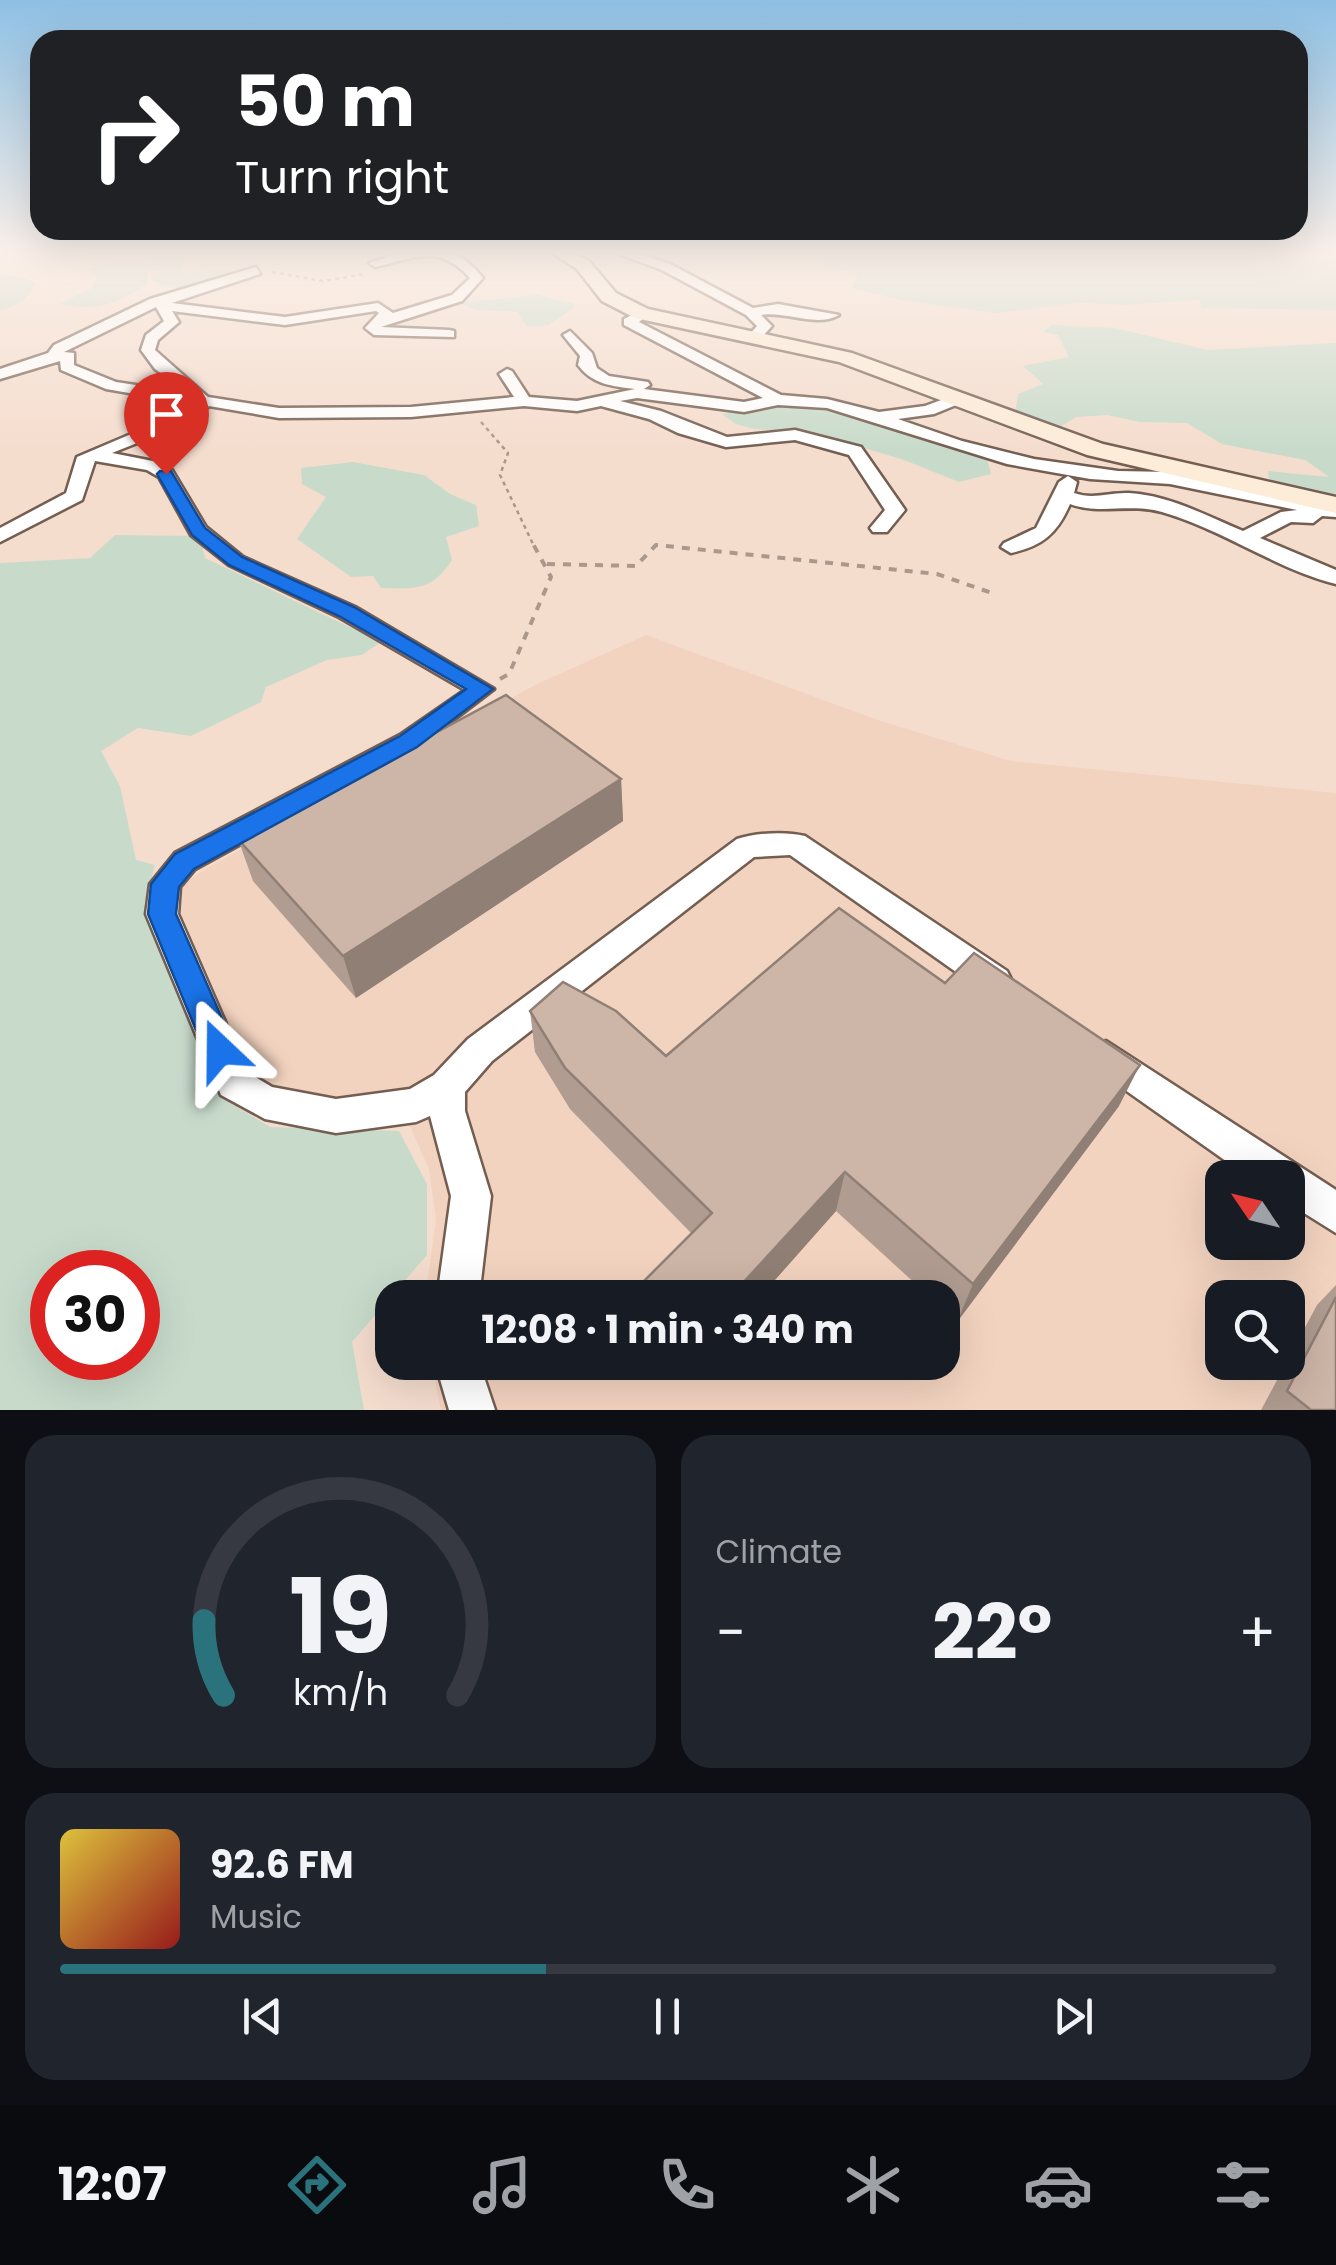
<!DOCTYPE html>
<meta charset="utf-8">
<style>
body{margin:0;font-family:Poppins,sans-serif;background:#20242c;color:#f1f3f6;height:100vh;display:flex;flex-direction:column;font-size:38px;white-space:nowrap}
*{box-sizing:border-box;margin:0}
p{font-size:32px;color:#9ea1a6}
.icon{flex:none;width:55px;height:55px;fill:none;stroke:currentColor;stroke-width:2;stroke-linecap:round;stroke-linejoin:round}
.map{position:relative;height:1410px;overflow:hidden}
.drawer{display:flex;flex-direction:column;gap:25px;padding:25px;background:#0d0f14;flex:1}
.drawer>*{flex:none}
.hud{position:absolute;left:30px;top:30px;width:1278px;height:210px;border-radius:30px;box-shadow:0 10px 40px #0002;background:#202124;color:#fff;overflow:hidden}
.needle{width:65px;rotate:305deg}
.controls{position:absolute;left:1205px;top:1160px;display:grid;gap:20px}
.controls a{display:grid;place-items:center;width:100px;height:100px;border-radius:20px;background:#171b24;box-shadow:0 10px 40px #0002;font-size:50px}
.speed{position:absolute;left:30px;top:1250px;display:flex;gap:20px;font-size:50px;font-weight:700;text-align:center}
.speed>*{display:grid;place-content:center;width:130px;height:130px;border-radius:50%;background:#171b24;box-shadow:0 10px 40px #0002;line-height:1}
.speed .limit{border:15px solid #d22;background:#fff;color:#111}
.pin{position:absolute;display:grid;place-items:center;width:85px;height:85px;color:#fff;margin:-102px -42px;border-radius:50% 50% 50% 0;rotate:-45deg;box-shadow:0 0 10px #0007}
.pin .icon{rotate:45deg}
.me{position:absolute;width:110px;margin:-55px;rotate:337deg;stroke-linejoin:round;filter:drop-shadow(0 0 8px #0008)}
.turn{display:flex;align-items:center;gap:35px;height:210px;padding:0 40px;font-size:45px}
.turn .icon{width:130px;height:130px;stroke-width:2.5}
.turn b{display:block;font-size:70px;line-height:85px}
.big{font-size:75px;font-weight:700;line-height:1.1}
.drawer .widget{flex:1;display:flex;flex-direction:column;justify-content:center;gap:15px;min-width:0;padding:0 35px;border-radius:30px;background:#20242c}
.drawer .dial{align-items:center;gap:0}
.dial svg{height:260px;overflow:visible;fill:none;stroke:#363941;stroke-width:7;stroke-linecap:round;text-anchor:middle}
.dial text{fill:#f1f3f6;stroke:none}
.song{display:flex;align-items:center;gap:30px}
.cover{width:120px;height:120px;border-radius:15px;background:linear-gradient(135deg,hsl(50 70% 55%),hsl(0 70% 35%))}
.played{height:10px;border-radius:5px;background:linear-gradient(90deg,#2a727c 40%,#363941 40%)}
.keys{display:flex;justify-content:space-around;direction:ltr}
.heat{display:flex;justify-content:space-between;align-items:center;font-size:55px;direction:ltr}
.drawer .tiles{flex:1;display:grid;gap:25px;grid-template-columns:1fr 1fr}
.widget:last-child{grid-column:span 2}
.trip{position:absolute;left:375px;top:1280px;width:585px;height:100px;border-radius:30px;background:#171b24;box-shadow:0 10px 40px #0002;font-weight:700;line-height:100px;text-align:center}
.tab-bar{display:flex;height:160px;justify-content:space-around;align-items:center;background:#090b0e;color:#9ea1a6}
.tab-bar .icon{width:70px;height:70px}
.tab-bar .active{color:#2a727c}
.tab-bar b{font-size:45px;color:#f1f3f6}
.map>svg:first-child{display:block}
.built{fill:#f2d3bf;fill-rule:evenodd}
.green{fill:#c8dbcb;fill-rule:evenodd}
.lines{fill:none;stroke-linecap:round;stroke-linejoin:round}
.street-casing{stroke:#745e51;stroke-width:5}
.secondary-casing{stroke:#745e51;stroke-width:5}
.path-far1{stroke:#aa988c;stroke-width:2.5;stroke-dasharray:4 4;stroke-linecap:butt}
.path{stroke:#aa988c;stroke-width:4;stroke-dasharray:8 8;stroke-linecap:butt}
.street{fill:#fff;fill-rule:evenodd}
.secondary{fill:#fcecd8;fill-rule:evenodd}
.wall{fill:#b09c90}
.shaded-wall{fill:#907f75}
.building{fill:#cdb5a7;stroke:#907f75;stroke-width:2.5}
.route{fill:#1a73e8;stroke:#114b97;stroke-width:2.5}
</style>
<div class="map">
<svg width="1336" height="1410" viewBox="0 0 1336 1410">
<rect width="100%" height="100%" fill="#f5ddce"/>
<path class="built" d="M646,635L878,720L1011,761L1336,793V1410H441L431,1363L942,1362V1298L425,1297L436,1220L429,1169L396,1095L313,1102L273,1091L244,1075L177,916L182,885L209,867L535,685ZM1222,1178H1288V1242H1222ZM1222,1298H1288V1362H1222Z"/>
<g class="green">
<path d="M197,252L214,258L188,261L182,266V273C199,274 225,265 235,272C209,281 173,300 150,277L165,271L148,272L147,284C116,304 97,312 60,304L92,288L98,276L89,269L115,261Z"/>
<path d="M787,252H1336V310L1201,308L1200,300L1126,305L1079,303L997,313L906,301L852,288L858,274Z"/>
<path d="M0,275L22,277L35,283C28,300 18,306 0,310Z"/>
<path d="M538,295L574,304V308L548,325L527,327L518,312L477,310L458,303Z"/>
<path d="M1052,325L1115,328L1207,350L1336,343V498L1269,480L1268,471L1329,477L1305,460L1222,444L1187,423L1140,422L1107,415L1076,417L1057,429L1015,413L1018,394L1043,384L1023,366L1069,357L1058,335L1043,332Z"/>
<path d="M781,402L813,403L987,458L991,474L959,482L904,460L811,432L754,429L736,424L722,414Z"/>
<path d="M353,462L424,475L450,494L476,505L479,526L446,537L452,560C432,591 415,589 381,588L373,576L351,577L297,539L326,497L302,484L301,468Z"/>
<path d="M115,535L200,536L205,558L381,642L362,655L327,660L266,687L261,702L191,736L138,728L101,751L120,786L136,860L155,865L144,905L222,1098L270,1127L399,1131L427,1184V1255L352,1342L364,1410H0V563L90,558ZM52,1272H138V1358H52Z"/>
</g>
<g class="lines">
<defs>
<g id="street">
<path d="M406,252C444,252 458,247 483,278L462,301L381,327L449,330L454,331V337L374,335L365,328L379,313L376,311L285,325L172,311L179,322L158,340L155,350L208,397L279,408L411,407L514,397L499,374L507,369L512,371L529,397L577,401L635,389C612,386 593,385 578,365L580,356L563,335L570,331L592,353L597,368L609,376L648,382L650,385L644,389L744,402L763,398L624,325V319L642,310L649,314L639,322L781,395L827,399L879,412L925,406L960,393L968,398L966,401L934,414L898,419L962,441L1034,459L1118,471L1170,472L1336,507V517L1322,516L1313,523L1291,522L1260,538L1336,570V584C1276,569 1222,529 1162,512C1129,503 1099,515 1070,504C1057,534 1042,546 1011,553L1001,547L1004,543L1036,528L1059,482L1068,476L1077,482L1074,493C1094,500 1109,492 1129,493C1168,495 1207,516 1243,531L1281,512L1297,510L1170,484L1090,479L1007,464L827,408L778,405L744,412L637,398L620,401L661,411L727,437L795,430L861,447L905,510L887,532H873L870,528L885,510L849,455L795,440L726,447L678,433L649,419L601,406L577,411L524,406L411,417L279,418L209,406L195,420L112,453L158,462L172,470L206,527L243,557L355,607L494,689L418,747L195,869L180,887L178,914L247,1072L272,1087L336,1099L410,1089L434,1075L468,1039L737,839C756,833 785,831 805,836L1007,971L1012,981L1007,991L995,995L983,991L790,855L754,857L492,1061L465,1092V1111L491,1196L479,1298H437L451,1196L430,1116L416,1122L336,1133L265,1119L221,1095L146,914L150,884L175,853L400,735L465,690L339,617L229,565L191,535L159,477L147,470L95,461L82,500L0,542V528L66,493L77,457L183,412L193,404L106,389L61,370L60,361L0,379V369L48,353L54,345L150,299L256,267L260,274L172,303L285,317L378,303L393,313L452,295L470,278C439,243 415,258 375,267L369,263ZM156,307L164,321L146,335L141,350L155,369L188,393L116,382L74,365V353L64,352Z"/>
<path d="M614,252H633L670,264L753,308L778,304L839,315C816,328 787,311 761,315L772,326L759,340H749L747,337L757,326L746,315L662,270Z"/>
<path d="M1106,1041L1336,1190V1233L1288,1203V1178H1250L1094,1068L1088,1057L1094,1046Z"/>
<path d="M435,1362H479L495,1410H449Z"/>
</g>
<path id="secondary" d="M551,252H572L589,261L616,293L648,309L852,353L1103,444L1336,497V513L1087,455L839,362L635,318L602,301L577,269Z"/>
</defs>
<use href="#street" class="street-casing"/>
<use href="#secondary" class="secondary-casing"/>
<g class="path-far1">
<path d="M272,272L323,281L365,274"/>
<path d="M481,422L508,453L500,475L533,544"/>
</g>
<g class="path">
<path d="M547,564L636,566L656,545L937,574L992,593"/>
<path d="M500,679L509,674L551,577L532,542"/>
</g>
<use href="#street" class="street"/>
<use href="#secondary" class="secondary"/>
</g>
<g class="wall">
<path d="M621,779L623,821L356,998L253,881L238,839Z"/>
<path d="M530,1011L666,1056L1119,1106L957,1322L942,1308V1298H931L836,1211L759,1298H645V1280L691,1233L570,1109L535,1052Z"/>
<path d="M1336,1285V1410H1261L1317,1305Z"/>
</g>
<g class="shaded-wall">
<path d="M621,779L623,821L356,998L343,956Z"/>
<path d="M1140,1065L1119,1106L957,1322L973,1284Z"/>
<path d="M845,1172L836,1211L759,1298H729Z"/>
</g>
<g class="building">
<path d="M506,695L621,779L343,956L238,839Z"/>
<path d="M839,908L945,983L974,953L1140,1065L973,1284L845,1172L729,1298H661L645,1280L712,1213L565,1068L530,1011L563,982L616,1011L666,1056Z"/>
<path d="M1336,1297V1410H1311L1287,1391Z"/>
</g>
<linearGradient id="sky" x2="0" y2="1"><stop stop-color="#8ec0e4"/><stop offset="0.56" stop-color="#faf0e9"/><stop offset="1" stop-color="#faf0e9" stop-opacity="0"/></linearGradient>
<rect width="1336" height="450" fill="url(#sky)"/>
<path class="route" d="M160,471H171L205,528L242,557L354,607L493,689L417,747L194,869L179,887L176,914L236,1050L231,1059L220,1064L208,1059L148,914L151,884L175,854L400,736L466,689L339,616L229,565L192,535L157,474Z"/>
</svg>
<div class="controls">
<a><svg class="needle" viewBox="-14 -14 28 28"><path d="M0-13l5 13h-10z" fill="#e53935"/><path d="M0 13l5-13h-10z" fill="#9ea1a6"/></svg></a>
<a><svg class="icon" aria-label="search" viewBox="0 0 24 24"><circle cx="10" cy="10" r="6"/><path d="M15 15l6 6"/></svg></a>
</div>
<div class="speed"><div class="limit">30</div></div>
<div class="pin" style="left:166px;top:474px;background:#d93025"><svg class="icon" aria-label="arrive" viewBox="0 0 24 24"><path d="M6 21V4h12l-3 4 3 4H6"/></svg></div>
<svg class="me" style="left:220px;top:1050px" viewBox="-20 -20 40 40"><path d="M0-17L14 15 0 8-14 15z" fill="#1a73e8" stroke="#fff" stroke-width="4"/></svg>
<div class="trip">12:08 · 1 min · 340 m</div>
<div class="hud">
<div class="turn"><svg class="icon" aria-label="right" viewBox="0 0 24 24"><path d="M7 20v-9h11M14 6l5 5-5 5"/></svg><div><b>50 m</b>Turn right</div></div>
</div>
</div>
<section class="drawer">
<div class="tiles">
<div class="widget dial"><svg viewBox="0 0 100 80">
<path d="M14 69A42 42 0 1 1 86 69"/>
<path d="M14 69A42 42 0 0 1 8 46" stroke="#2a727c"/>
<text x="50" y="56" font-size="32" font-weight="700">19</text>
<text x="50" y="72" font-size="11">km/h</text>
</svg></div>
<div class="widget"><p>Climate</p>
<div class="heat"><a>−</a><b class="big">22°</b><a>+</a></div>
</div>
<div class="widget">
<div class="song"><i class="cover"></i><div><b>92.6 FM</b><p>Music</p></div></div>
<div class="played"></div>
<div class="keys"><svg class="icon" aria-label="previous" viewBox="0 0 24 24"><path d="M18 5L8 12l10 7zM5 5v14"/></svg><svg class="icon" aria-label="pause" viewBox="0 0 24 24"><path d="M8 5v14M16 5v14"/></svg><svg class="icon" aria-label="next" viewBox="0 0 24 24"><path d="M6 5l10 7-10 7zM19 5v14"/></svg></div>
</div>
</div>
</section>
<nav class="tab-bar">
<b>12:07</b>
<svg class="icon active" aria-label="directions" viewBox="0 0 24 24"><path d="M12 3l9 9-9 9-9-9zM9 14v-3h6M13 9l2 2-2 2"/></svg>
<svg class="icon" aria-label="music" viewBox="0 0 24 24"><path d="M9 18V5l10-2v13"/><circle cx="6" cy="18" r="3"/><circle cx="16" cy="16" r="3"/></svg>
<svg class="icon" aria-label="phone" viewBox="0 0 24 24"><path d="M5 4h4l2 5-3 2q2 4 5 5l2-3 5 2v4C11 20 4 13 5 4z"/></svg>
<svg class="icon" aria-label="climate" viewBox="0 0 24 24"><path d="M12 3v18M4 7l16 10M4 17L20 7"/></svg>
<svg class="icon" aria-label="car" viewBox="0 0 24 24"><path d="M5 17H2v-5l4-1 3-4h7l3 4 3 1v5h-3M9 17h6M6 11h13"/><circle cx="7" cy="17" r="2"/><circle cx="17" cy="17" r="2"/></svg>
<svg class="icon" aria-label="filters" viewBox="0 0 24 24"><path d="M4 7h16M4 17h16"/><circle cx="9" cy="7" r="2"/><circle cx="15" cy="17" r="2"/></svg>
</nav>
